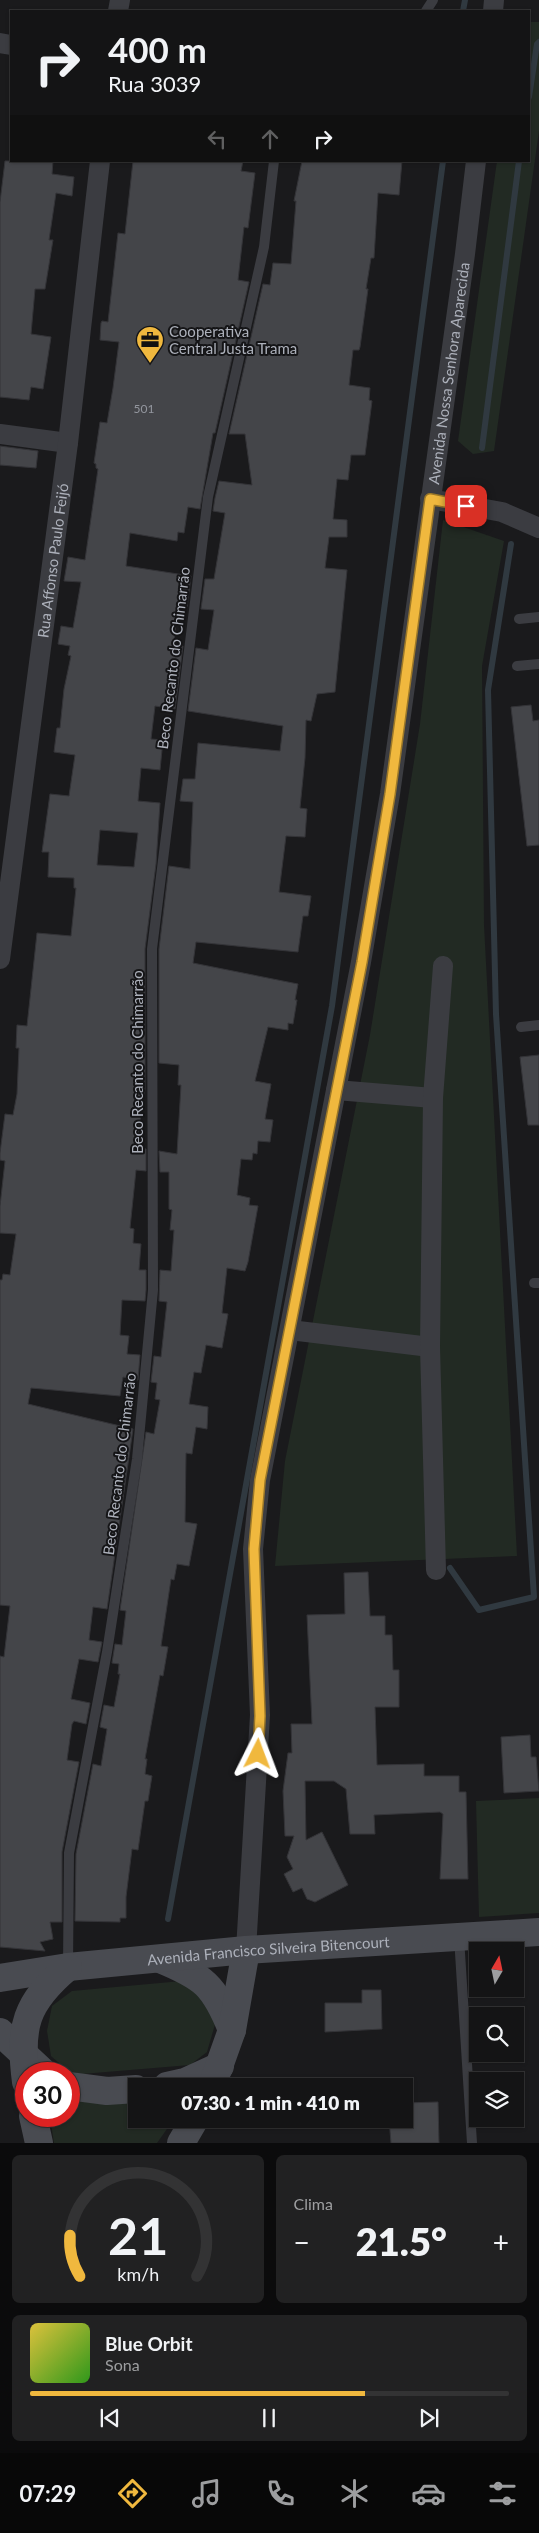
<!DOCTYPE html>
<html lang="pt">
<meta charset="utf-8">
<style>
body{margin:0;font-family:Lato,sans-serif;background:#212122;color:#f1f3f6;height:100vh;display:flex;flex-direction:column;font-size:19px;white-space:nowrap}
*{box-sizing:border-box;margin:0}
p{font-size:16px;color:#9d9ea0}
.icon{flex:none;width:28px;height:28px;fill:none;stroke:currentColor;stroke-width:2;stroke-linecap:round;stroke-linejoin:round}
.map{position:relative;height:2143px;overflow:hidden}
.panel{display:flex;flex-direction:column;gap:12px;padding:12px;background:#0b0b0c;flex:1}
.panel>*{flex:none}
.guide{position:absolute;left:10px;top:10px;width:520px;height:152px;border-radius:0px;box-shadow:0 1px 4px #0004,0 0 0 1px #333334;background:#141415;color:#f1f3f6;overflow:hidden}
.needle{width:32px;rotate:9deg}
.tools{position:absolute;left:469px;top:1942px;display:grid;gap:10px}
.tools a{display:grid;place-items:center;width:55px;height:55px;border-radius:0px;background:#141415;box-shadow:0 1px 4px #0004,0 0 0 1px #333334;font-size:25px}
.speed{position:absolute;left:15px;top:2062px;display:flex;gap:10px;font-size:25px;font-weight:700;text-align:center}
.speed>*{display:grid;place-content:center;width:65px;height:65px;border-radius:50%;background:#141415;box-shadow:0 1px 4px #0004,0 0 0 1px #333334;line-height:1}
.speed .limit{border:8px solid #d22;background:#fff;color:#111}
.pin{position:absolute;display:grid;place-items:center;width:42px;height:42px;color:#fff;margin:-21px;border-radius:10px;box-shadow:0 2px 8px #0006}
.me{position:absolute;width:55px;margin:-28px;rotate:3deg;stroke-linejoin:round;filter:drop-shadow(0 0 4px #0008)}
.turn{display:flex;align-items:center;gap:18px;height:105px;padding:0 15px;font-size:22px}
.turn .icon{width:65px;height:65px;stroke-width:2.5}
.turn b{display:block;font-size:35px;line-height:42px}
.lanes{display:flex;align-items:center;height:48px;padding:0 15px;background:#0003;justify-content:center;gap:25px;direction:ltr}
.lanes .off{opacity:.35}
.big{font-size:38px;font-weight:800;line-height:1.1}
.panel .widget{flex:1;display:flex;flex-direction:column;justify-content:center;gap:8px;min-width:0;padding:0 18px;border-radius:8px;background:#212122}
.panel .dial{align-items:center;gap:0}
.dial svg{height:130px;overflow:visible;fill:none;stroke:#333334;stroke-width:7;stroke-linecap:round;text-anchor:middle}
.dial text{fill:#f1f3f6;stroke:none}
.song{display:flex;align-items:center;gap:15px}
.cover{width:60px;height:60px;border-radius:8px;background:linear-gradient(135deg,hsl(50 70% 55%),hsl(110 70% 35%))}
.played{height:5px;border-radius:2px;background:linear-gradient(90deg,#f0b83e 70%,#333334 70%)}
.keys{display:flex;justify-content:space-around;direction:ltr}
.heat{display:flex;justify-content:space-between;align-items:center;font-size:28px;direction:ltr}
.panel .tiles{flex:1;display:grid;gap:12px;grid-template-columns:1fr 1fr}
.widget:last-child{grid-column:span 2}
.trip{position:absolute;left:128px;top:2078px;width:285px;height:50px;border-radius:0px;background:#141415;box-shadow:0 1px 4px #0004,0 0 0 1px #333334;font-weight:800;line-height:50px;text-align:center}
.dock{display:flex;height:80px;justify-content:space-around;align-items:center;background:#080808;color:#9d9ea0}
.dock .icon{width:35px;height:35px}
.dock .selected{color:#f0b83e}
.dock b{font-size:22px;color:#f1f3f6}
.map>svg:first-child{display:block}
.green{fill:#222a23}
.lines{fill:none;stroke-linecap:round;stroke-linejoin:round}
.stream{stroke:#303940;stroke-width:6}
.building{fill:#444549;stroke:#343438;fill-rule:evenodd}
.lane{stroke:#3b3c41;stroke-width:10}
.street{stroke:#3b3c41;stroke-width:20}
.secondary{stroke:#494b51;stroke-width:28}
.route-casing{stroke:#9c7828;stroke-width:12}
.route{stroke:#f0b83e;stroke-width:9}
.labels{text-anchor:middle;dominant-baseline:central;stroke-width:4;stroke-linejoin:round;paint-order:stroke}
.number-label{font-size:12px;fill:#93969e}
.poi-label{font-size:15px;fill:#adb1bb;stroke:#151517;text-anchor:start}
.street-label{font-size:15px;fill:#adb1bb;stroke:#151517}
</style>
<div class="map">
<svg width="539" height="2143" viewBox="0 0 539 2143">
<rect width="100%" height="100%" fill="#1a1a1c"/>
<g class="green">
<path d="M529,22H539V131L494,451L473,454L458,441L497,161H529Z"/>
<path d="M443,520L504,541L482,666L484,925L517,1556L275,1566L285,1461L370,1035L420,724Z"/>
<path d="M539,1798V1913L479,1917L476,1801Z"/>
<path d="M182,1981L209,1996L216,2021L207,2052L190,2065L82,2074L68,2071L51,2056L47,2031L52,2006L72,1991Z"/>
<path d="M136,2094V2119H174L157,2143H54L50,2117L69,2116V2099Z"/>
</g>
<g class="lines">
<g class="stream">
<path d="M463,11L465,0"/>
<path d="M529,97L537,44L539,42"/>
<path d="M482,448L519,161"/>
<path d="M450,1568L479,1610L534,1597L496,1014L488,690L511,544"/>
<path d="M168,1919L332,1006L443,161"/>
</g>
</g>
<g class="building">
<path d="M5,161H53L52,174L74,177L72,196L56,193L49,240H53L45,289H35L31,334L51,337L43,389L31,387L29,400L0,397V202Z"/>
<path d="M133,161H243L241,171L255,173L248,228L244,227L238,280L249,282L215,433H213L200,509L188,507L184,533L178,532L177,541L130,533L126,566L191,576L187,607L177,606L174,644L183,646L175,709L155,706L151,739L163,740L160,770L141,768L138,801L160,803L156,864L145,949V1089L136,1147L146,1149V1171L136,1170L130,1228L134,1229L133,1243L141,1244L139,1270H146V1290L145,1301L122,1300L120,1335L129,1336L127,1354L140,1355L138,1380L123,1377L120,1396L31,1388L28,1404L133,1429L107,1609L93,1607L89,1640L102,1642L98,1662L79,1659L71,1699L90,1703L86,1724L74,1721L72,1724L67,1760L79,1762L62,1852V1922H50L53,1939L40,1942L45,1951L0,1947V1656L4,1657L10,1606L0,1605V1280H2L3,1274L10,1275L16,1234L0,1233V1206L5,1161L0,1160V1153L5,1114L13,1115L17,1094L19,1048H16L17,1025L27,1026L37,933L71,936L76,888H74V878L48,877L49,852H42L50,794L69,796L75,755L54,752L57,728H60L64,689L71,656L68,655L70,646L58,644L61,626L73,628L81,582L64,581L68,557L85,560L98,469L96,468V464L94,463L100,422L107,423L113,388L119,342L100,340L101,323L102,321L108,322L118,233L125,234ZM100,830L138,833L134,867L97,865Z"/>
<path d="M302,161H402L399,195L378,193L374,258H371L366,289H368L360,347L359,350H353L349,385L370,388L369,400L372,401L365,455H351L348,480L337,479L333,519L347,520V537H329L325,568L347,570L335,692L317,694L311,721L306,720L305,758L300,808L307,809L305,837L286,836L279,892L311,896L308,916H303L298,952L196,942L193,963L298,984L295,1000H297L293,1024L288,1023V1030L268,1027L255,1081L271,1084L265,1119L273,1120L270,1142L258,1141L257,1154L253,1153L252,1160L241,1159L237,1195L250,1198L249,1205L258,1206L248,1262L245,1271L227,1268L222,1313L228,1314L222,1348L206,1345L201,1373L194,1372L189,1404L208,1407L207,1429L196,1427L192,1454L186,1453L185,1522L197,1524L189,1566L177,1564L174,1580L171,1579L161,1646L168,1647L163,1676L160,1675L145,1759H147L145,1774L152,1776L148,1801H145L138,1850L132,1849L126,1897V1918H120V1922L75,1921L76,1854L93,1764L101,1766L107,1729L100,1727L104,1705L114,1707L120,1674H118L119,1664L112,1663L115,1644L122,1645L126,1611L120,1610L146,1432L154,1434L160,1400L155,1399L157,1383L151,1382L154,1356L161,1357L167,1302L159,1301L160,1270L171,1271L174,1230H170L172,1210L169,1209V1172H160L159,1151L177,1154L181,1085H178L179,1065L159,1063V949L169,866L190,869L193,802L180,801L183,779H195L198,743L280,751L283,726L188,711L196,648L208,650L214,610L201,609L205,579H214L225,513L213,511L215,498L219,481L252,485L245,434H229L263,284L270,285L273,263L291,264L296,201H294Z"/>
<path d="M0,446L38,451L36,468L0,465Z"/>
<path d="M531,705L533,721L539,720V845L527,846L511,707Z"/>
<path d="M539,1055V1125H528L520,1057Z"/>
<path d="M368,1572L370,1616H385V1635H392L393,1670H399V1707H375L377,1765L424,1764V1776H459V1792H466L468,1879H440L443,1814L440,1812L374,1815L375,1834H350L346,1789L334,1781H305L306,1840L322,1832L348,1885L315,1902L307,1899L302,1888L293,1892L284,1874L293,1869L287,1857L294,1836H285L283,1791L288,1753H292L291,1724H312L307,1615L345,1614L344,1573Z"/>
<path d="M530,1735L531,1757H536L539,1791L504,1793L501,1737Z"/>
<path d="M362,1990H381L382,2029L325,2032V2003H362Z"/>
<path d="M438,2102L439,2143H391L389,2119H404V2103Z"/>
</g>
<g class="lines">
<g class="lane">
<path d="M426,11L433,0"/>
<path d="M519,619L539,617"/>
<path d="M517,666L539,664"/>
<path d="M521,1027L539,1025"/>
<path d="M534,1283H539"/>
<path d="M459,1937L472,2143"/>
<path d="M68,1966L69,1853L107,1652L137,1459L153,1290L152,949L208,497L264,247L274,161"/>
</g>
<g class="street">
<path d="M118,11L120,0"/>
<path d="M493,11L494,0"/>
<path d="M0,43L11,45"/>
<path d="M0,434L68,443"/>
<path d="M430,499L502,512L539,528"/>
<path id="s1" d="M0,959L68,443L100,161"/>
<path d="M336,1090L433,1098"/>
<path d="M290,1330L430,1347"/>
<path d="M436,1570L430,1347L433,1098L443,966"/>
<path id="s2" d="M246,1950L260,1715L253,1549L260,1480L361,962L390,794L465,254L476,161"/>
</g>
<g class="secondary">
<path d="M160,1959C204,1977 214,1985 232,2030"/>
<path id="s3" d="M0,1978L68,1967L246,1950L539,1932"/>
<path d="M0,2032L45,2074"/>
<path d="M26,2082C19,2027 25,2003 68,1967"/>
<path d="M69,2086L107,2091L136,2089"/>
<path d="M167,2086L185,2082L220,2066"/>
<path d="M212,2086L232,2030L246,1950"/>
<path d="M33,2116L39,2143"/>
<path d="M181,2143L195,2119"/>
</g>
</g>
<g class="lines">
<defs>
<path id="route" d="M258,1754L260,1716L254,1549L260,1480L362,962L390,794L430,499L466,506"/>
</defs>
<use href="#route" class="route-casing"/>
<use href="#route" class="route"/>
</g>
<defs>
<symbol id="office-pin" viewBox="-11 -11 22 30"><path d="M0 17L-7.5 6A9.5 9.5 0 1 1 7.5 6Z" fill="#f0b83e" stroke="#151517"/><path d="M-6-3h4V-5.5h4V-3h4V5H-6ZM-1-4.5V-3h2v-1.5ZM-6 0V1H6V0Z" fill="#111"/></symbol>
</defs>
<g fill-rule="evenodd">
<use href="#office-pin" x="134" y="324" width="32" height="43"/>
</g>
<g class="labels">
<g class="number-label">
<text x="144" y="408">501</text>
</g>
<g class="poi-label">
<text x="169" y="331">Cooperativa<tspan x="169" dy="17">Central Justa Trama</tspan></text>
</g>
<g class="street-label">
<text stroke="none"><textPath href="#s2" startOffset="1594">Avenida Nossa Senhora Aparecida</textPath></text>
<text stroke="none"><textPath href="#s1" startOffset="402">Rua Affonso Paulo Feijó</textPath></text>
<text transform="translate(173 658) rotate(-83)">Beco Recanto do Chimarrão</text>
<text transform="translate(137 1062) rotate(-90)">Beco Recanto do Chimarrão</text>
<text transform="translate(119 1464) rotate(-83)">Beco Recanto do Chimarrão</text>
<text stroke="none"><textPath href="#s3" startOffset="270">Avenida Francisco Silveira Bitencourt</textPath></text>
</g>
</g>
</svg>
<div class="tools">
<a><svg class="needle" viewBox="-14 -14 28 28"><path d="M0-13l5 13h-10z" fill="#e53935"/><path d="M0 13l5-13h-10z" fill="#9d9ea0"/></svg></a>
<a><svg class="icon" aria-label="search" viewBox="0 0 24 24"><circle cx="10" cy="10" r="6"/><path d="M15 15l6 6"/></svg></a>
<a><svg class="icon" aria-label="layers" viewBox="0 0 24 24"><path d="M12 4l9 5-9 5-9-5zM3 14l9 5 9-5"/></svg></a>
</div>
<div class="speed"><div class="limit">30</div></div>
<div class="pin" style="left:466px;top:506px;background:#d93025"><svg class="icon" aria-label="arrive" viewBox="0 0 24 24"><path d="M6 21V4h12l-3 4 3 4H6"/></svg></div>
<svg class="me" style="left:258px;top:1754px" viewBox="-20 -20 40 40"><path d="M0-17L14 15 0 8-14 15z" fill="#f0b83e" stroke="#fff" stroke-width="4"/></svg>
<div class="trip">07:30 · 1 min · 410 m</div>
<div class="guide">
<div class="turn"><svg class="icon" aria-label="right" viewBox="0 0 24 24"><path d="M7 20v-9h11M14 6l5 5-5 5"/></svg><div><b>400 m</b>Rua 3039</div></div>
<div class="lanes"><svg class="icon off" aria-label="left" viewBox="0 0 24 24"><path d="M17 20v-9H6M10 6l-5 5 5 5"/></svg><svg class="icon off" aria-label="ahead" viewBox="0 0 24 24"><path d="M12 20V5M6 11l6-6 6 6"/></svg><svg class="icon" aria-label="right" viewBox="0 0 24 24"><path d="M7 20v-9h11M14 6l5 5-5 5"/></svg></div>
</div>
</div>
<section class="panel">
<div class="tiles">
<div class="widget dial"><svg viewBox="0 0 100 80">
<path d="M14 69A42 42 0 1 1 86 69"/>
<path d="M14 69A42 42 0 0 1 8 44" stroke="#f0b83e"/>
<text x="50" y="56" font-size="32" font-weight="700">21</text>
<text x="50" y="72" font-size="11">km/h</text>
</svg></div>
<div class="widget"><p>Clima</p>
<div class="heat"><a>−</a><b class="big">21.5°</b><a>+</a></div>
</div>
<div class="widget">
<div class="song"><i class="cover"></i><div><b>Blue Orbit</b><p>Sona</p></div></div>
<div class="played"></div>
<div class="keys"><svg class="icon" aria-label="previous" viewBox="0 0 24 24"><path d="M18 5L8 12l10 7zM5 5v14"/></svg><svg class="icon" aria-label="pause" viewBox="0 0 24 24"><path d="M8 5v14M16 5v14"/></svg><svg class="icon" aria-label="next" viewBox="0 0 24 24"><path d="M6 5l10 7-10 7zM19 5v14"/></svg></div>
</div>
</div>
</section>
<nav class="dock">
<b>07:29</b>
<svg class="icon selected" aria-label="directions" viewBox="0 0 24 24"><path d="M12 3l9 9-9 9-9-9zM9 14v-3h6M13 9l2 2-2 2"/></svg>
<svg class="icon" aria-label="music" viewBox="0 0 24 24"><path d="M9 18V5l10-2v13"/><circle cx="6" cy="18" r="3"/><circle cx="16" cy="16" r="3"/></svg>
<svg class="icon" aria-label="phone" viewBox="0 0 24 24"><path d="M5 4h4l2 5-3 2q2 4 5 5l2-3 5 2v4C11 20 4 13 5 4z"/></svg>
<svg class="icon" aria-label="climate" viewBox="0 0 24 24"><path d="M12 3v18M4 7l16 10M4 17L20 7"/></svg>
<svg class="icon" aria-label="car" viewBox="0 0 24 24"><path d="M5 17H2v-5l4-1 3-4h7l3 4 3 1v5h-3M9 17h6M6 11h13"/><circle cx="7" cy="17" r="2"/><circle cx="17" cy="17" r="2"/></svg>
<svg class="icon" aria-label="filters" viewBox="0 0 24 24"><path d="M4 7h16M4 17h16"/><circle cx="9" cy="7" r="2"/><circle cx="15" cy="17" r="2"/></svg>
</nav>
